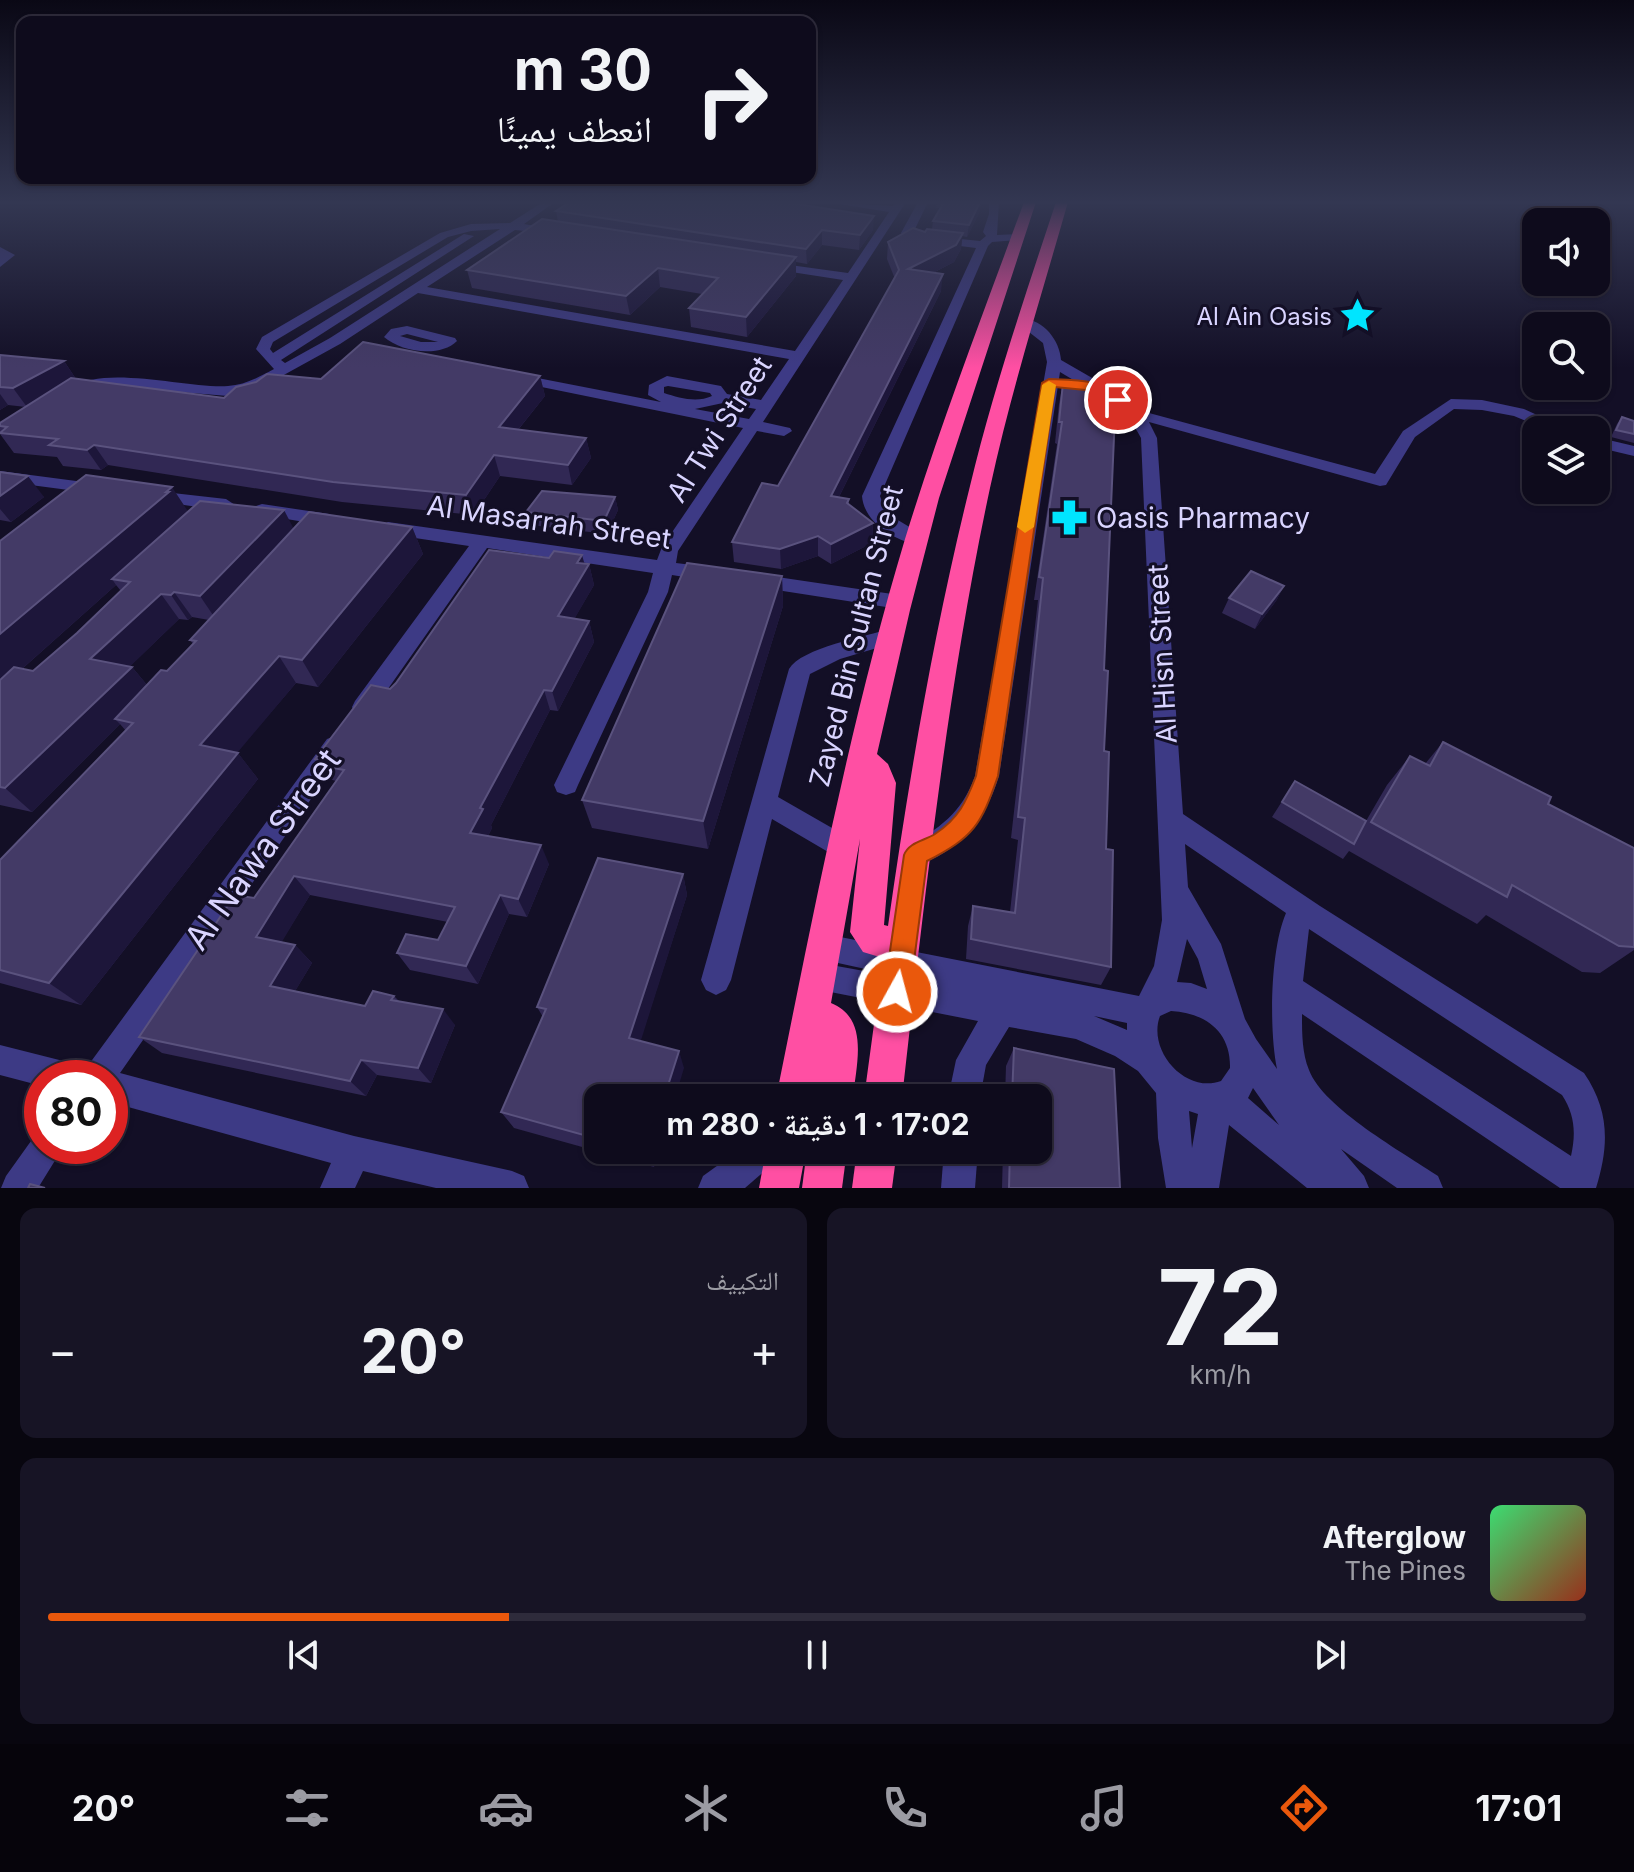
<!DOCTYPE html>
<html lang="ar">
<meta charset="utf-8">
<style>
body{margin:0;font-family:Inter,"Noto Naskh Arabic",sans-serif;background:#171425;color:#f1f3f6;direction:rtl;height:100vh;display:flex;flex-direction:column;font-size:30px;white-space:nowrap}
*{box-sizing:border-box;margin:0}
p{font-size:26px;color:#9b9ba3}
.icon{flex:none;width:44px;height:44px;fill:none;stroke:currentColor;stroke-width:2;stroke-linecap:round;stroke-linejoin:round}
.map{position:relative;height:1188px;overflow:hidden;direction:ltr}
.panel{display:flex;flex-direction:column;gap:20px;padding:20px;background:#08060f;flex:1}
.panel>*{flex:none}
.guide{position:absolute;left:16px;top:16px;width:800px;height:168px;border-radius:16px;box-shadow:0 2px 6px #0004,0 0 0 2px #2e2b3b;direction:rtl;background:#0e0b1c;color:#f1f3f6;overflow:hidden}
.fabs{position:absolute;left:1522px;top:208px;display:grid;gap:16px}
.fabs a{display:grid;place-items:center;width:88px;height:88px;border-radius:16px;background:#0e0b1c;box-shadow:0 2px 6px #0004,0 0 0 2px #2e2b3b;font-size:40px}
.speed{position:absolute;left:24px;top:1060px;display:flex;gap:16px;font-size:40px;font-weight:700;text-align:center}
.speed>*{display:grid;place-content:center;width:104px;height:104px;border-radius:50%;background:#0e0b1c;box-shadow:0 2px 6px #0004,0 0 0 2px #2e2b3b;line-height:1}
.speed .limit{border:12px solid #d22;background:#fff;color:#111}
.pin{position:absolute;display:grid;place-items:center;width:68px;height:68px;color:#fff;margin:-34px;border:4px solid #fff;border-radius:50%;box-shadow:0 2px 8px #0007}
.me{position:absolute;width:88px;margin:-44px;rotate:7deg;stroke-linejoin:round;filter:drop-shadow(0 0 6px #0008)}
.turn{display:flex;align-items:center;gap:28px;height:168px;padding:0 32px;font-size:36px}
.turn .icon{width:104px;height:104px;stroke-width:2.5}
.turn b{display:block;font-size:56px;line-height:68px}
.big{font-size:60px;font-weight:700;line-height:1.1}
.panel .widget{flex:1;display:flex;flex-direction:column;justify-content:center;gap:12px;min-width:0;padding:0 28px;border-radius:16px;background:#171425}
.panel .dial{align-items:center;gap:0}
.dial b{font-size:104px;line-height:1}
.song{display:flex;align-items:center;gap:24px}
.cover{width:96px;height:96px;border-radius:12px;background:linear-gradient(135deg,hsl(140 70% 55%),hsl(10 70% 35%))}
.played{height:8px;border-radius:4px;background:linear-gradient(90deg,#ea580c 30%,#2e2b3b 30%)}
.keys{display:flex;justify-content:space-around;direction:ltr}
.heat{display:flex;justify-content:space-between;align-items:center;font-size:44px;direction:ltr}
.panel .tiles{flex:1;display:grid;gap:20px;grid-template-columns:1fr 1fr}
.widget:last-child{grid-column:span 2}
.trip{position:absolute;left:584px;top:1084px;width:468px;height:80px;border-radius:16px;background:#0e0b1c;box-shadow:0 2px 6px #0004,0 0 0 2px #2e2b3b;font-weight:700;line-height:80px;text-align:center;direction:rtl}
.tabs{display:flex;height:128px;justify-content:space-around;align-items:center;background:#06040b;color:#9b9ba3}
.tabs .icon{width:56px;height:56px}
.tabs .on{color:#ea580c}
.tabs b{font-size:36px;color:#f1f3f6}
.map>svg:first-child{display:block}
.lines{fill:none;stroke-linecap:round;stroke-linejoin:round}
.minor{fill:#3d3a85;fill-rule:evenodd}
.highway{fill:#ff4fa3;fill-rule:evenodd}
.wall{fill:#312854;fill-rule:evenodd}
.shaded-wall{fill:#1d163a}
.building{fill:#433a66;stroke:#5a527e;stroke-width:2}
.route{fill:#ea580c;stroke:#983908;stroke-width:2}
.slow{fill:#f59e0b}
.labels{text-anchor:middle;dominant-baseline:central;stroke-width:6;stroke-linejoin:round;paint-order:stroke}
.far-poi-label{font-size:24px;fill:#d9d4ff;stroke:#130f26;text-anchor:end}
.street-label{font-size:28px;fill:#d9d4ff;stroke:#130f26}
.poi-label{font-size:28px;fill:#d9d4ff;stroke:#130f26;text-anchor:start}
.near-street-label{font-size:34px;fill:#d9d4ff;stroke:#130f26}
</style>
<div class="map">
<svg width="1634" height="1188" viewBox="0 0 1634 1188">
<rect width="100%" height="100%" fill="#130f26"/>
<g class="lines">
<g class="minor">
<path d="M543,202H555L524,224L558,230V234L515,230L427,287L795,351L843,280L772,269L768,268V262L848,273L889,212L827,202L893,206L896,202H906L763,422L790,428L792,431L784,436L757,431L678,551L676,563L709,567L719,574L709,581L672,575L668,592L578,785L575,792L566,795L557,792L554,785L648,592L653,573L487,548L371,713L363,716L355,713L352,707L355,701L469,546L388,534L379,528L388,522L657,560L662,547L743,428L517,382L510,378L517,374L661,402L648,395L649,385L667,376L721,386L727,394L761,400L789,359L418,293L340,344L262,387L228,396L118,387L81,393L73,388C102,364 191,389 228,386C245,385 259,377 274,369L256,349L262,337L440,233L471,224L510,223ZM500,229L330,338L285,363L281,360L474,236L464,234L273,353L270,349L273,342L448,237L471,231ZM668,386L710,393L712,396C697,403 679,398 664,393V387ZM723,403L756,409L749,419L695,409Z"/>
<path d="M918,202H928L914,231L922,235L980,241L986,236L983,232L989,214V202H999L997,235L1018,234L1024,237L1018,240L992,242L988,246L880,496L886,513L923,535L925,539L923,543L916,545C893,539 864,522 862,496L976,248L920,241L903,235L901,233Z"/>
<path d="M0,247L15,255L0,267Z"/>
<path d="M1020,319C1042,317 1060,340 1061,360L1113,390L1138,410L1375,474L1403,431L1451,399L1482,400L1524,409L1570,430H1548L1514,416L1482,410L1454,409L1415,437L1386,485L1380,486L1149,422L1157,438L1183,814L1320,906L1584,1073C1610,1111 1609,1146 1596,1188H1560L1302,1014C1302,1033 1302,1053 1309,1070C1323,1108 1404,1153 1438,1176L1443,1188H1397L1341,1149L1364,1176L1369,1188H1307L1229,1125L1219,1188H1166L1158,1138L1156,1093L1138,1071L1115,1056L1076,1039L1009,1027L986,1065L980,1098H948L956,1060L978,1021L810,988L805,978L810,968L820,963L925,982L815,958L811,948L815,938L825,934L1139,996L1154,966L1162,920L1141,438C1124,404 1091,391 1060,372L999,776C985,821 960,850 915,867L906,863L902,855L906,847C939,829 962,813 975,776L1047,362L1043,343L1020,325ZM1185,844L1286,913C1270,950 1269,1030 1277,1069L1256,1039L1245,1019L1221,944L1188,887ZM1309,929L1562,1095C1575,1115 1576,1133 1571,1156L1303,981ZM1187,939L1198,959L1207,989L1191,983L1177,982ZM1171,1011C1206,1013 1231,1032 1230,1068L1221,1081C1185,1094 1147,1050 1160,1016ZM1094,1016L1127,1023V1030ZM1253,1088L1279,1125L1248,1098ZM1189,1111L1198,1114L1192,1148Z"/>
<path d="M407,326L455,338L457,341C440,358 401,352 384,337L391,329ZM407,334L438,342H421L400,336Z"/>
<path d="M1596,437L1634,446V456L1596,447Z"/>
<path d="M0,471L99,484L108,489L99,494L0,481Z"/>
<path d="M155,491L226,499L235,505L226,511L149,500L146,496L149,492Z"/>
<path d="M262,504L329,514L338,520L329,526L256,514L253,510L256,506Z"/>
<path d="M757,574L899,595L906,597L909,602L906,607L899,609L750,586L747,581L750,576Z"/>
<path d="M890,629L897,632L901,637L897,642L840,659L810,674L778,797L853,840L857,848L853,856L844,860L835,856L772,819L731,980L726,990L716,995L706,990L701,980L789,669C801,648 867,636 890,629Z"/>
<path d="M335,736L343,739L347,746L343,753L120,1073L354,1136L512,1171L524,1176L529,1188H436L363,1171L355,1188H320L331,1163L110,1102V1078H42V1086L0,1075V1045L87,1067L327,739Z"/>
<path d="M42,1132V1146H64L38,1188H1L6,1176L36,1134Z"/>
<path d="M739,1150H780L775,1162L745,1188H698L703,1176Z"/>
<path d="M944,1150H978L975,1188H941Z"/>
</g>
<g class="highway">
<path d="M1024,202H1036L939,498L910,610L877,754L888,764L896,783L884,925L888,926C909,778 934,631 970,486C993,390 1025,296 1056,202H1068C1041,297 1011,391 990,488C947,689 925,894 902,1098H864L883,958L863,952L850,932L860,839L831,1003C870,1019 856,1064 853,1098H815L816,1086L814,1098H776C814,910 850,722 905,539C940,425 983,314 1024,202Z"/>
<path d="M766,1150H806L799,1188H759Z"/>
<path d="M807,1150H847L842,1188H802Z"/>
<path d="M857,1150H897L892,1188H852Z"/>
</g>
</g>
<g class="wall">
<path d="M937,202H981L979,213L967,237L962,236L961,249L954,262L933,273L941,291L839,497L849,499V504L873,523L872,543L831,564L818,556L781,569L734,562L732,542L778,486L895,279L887,259L888,242L932,229L933,221L941,208H936Z"/>
<path d="M556,211L873,230L859,250L822,245L807,264L796,262V276L747,337L691,327L689,308L702,294L660,287L630,315L472,288L467,270L558,222Z"/>
<path d="M0,355L64,361L76,379L224,398L321,379L540,376L545,396L518,430L586,438L591,458L572,485L500,476L474,515L342,502L108,465L101,470L63,466L57,457L14,453L0,434V423L26,407L8,405L0,410Z"/>
<path d="M1063,383L1104,670L1106,849L1111,967L1101,985L966,959L968,926L973,906L1010,912L1018,840L1011,838L1038,600H1034L1057,444L1055,443L1059,404Z"/>
<path d="M1622,417L1634,421V443L1611,437L1617,424Z"/>
<path d="M0,472L44,497L11,522L0,520Z"/>
<path d="M615,497L618,510L607,534L530,525L526,512Z"/>
<path d="M188,512L294,529L412,527L423,554L318,687L296,683L237,752L258,779L81,1005L0,983V860L126,731L120,724L32,812L0,805V541ZM116,585L121,591L77,633L33,671L22,669ZM192,617L209,620L190,640L193,644L167,671L147,685L132,667L130,666L179,619L188,620Z"/>
<path d="M584,564H589L594,585L574,619L589,621L594,642L558,711L550,710L491,825L492,828L488,836L549,864L527,917L509,914L478,984L410,970L397,953L438,940L448,922L310,895L281,942L295,945L312,963L295,991L365,1006L394,996L399,1001L455,1025L431,1083L377,1075L366,1096L162,1053L139,1037L254,898L336,781L329,779L315,759L390,689Z"/>
<path d="M782,576L783,606L708,849L592,828L582,800Z"/>
<path d="M1284,586L1276,601L1255,629L1222,613L1229,598Z"/>
<path d="M1443,742L1548,804L1634,848V950L1600,973L1582,972L1486,915L1477,924L1349,851L1343,859L1272,817L1295,781L1366,821L1387,785L1410,756L1425,764Z"/>
<path d="M683,874L687,895L640,1041L684,1068L598,1098V1150H659L654,1167L514,1128L501,1112L543,1017L537,1007Z"/>
<path d="M1014,1048L1120,1188H1002L1003,1150H1038V1098H1005L1006,1066Z"/>
</g>
<g class="shaded-wall">
<path d="M981,202L979,213L967,237L969,225Z"/>
<path d="M874,216L873,230L859,250L860,235Z"/>
<path d="M822,230V245L807,264L806,249Z"/>
<path d="M963,233L961,249L954,262L907,286L908,269Z"/>
<path d="M796,257V276L747,337L746,317Z"/>
<path d="M658,268L660,287L630,315L626,296Z"/>
<path d="M943,274L941,291L830,515L831,496Z"/>
<path d="M64,361L76,379L27,407L13,388Z"/>
<path d="M540,376L545,396L504,447L499,427Z"/>
<path d="M0,394L8,405L0,410Z"/>
<path d="M586,438L591,458L572,485L568,465Z"/>
<path d="M94,445L108,465L101,470L87,450Z"/>
<path d="M494,455L500,476L474,515L466,495Z"/>
<path d="M28,476L44,497L11,522L0,509V496Z"/>
<path d="M172,487L191,516L112,579L116,585L5,684L0,693V634Z"/>
<path d="M615,497L618,510L607,534L604,521Z"/>
<path d="M284,510L297,535L217,621L200,596Z"/>
<path d="M873,523L872,543L831,564V544Z"/>
<path d="M412,527L423,554L318,687L302,660Z"/>
<path d="M818,536V556L781,569L780,549Z"/>
<path d="M582,555L586,569L589,564L594,585L564,637L558,616L577,563Z"/>
<path d="M782,576L783,606L708,849L703,821Z"/>
<path d="M1284,586L1276,601L1255,629L1262,614Z"/>
<path d="M174,592L192,617L188,620L171,595Z"/>
<path d="M161,594L179,619L112,684L90,659Z"/>
<path d="M589,621L594,642L558,711L552,691Z"/>
<path d="M279,656L296,683L222,771L200,745Z"/>
<path d="M132,667L152,691L115,719L120,724L32,812L5,788Z"/>
<path d="M544,690L550,710L491,825L492,828L480,852L470,833L480,808Z"/>
<path d="M238,753L258,779L81,1005L49,983Z"/>
<path d="M541,845L549,864L527,917L518,899Z"/>
<path d="M683,874L687,895L636,1056L629,1038Z"/>
<path d="M294,876L310,895L274,955L256,937Z"/>
<path d="M500,895L509,914L478,984L466,966Z"/>
<path d="M295,945L312,963L288,1003L270,986Z"/>
<path d="M443,1009L455,1025L431,1083L418,1068Z"/>
<path d="M679,1051L684,1068L675,1098H664Z"/>
<path d="M361,1060L377,1075L366,1096L350,1081Z"/>
<path d="M648,1150H659L654,1167L647,1153Z"/>
</g>
<g class="building">
<path d="M570,202H784L874,216L860,235L822,230L806,249L556,211Z"/>
<path d="M944,202H980L969,225L933,221Z"/>
<path d="M542,219L796,257L746,317L689,308L718,278L658,268L626,296L467,270Z"/>
<path d="M913,228L925,232L927,229L963,233L956,245L908,269L943,274L831,496L849,499L847,503L873,523L831,544L818,536L780,549L732,542L762,483L778,486L899,270L888,242Z"/>
<path d="M363,342L540,376L499,427L586,438L568,465L494,455L466,495L333,482L94,445L87,450L49,445L58,439L0,433L7,427L0,426V423L71,378L224,398L236,387L256,382L267,374L321,379Z"/>
<path d="M0,355L64,361L13,388L0,387Z"/>
<path d="M1063,383L1116,390L1104,670L1108,671L1104,751L1109,752L1106,849L1113,850L1111,967L971,939L973,906L1015,913L1025,818L1018,817L1043,578L1039,577L1062,422H1059Z"/>
<path d="M1622,417L1634,421V434L1616,430Z"/>
<path d="M0,472L28,476L0,496Z"/>
<path d="M86,475L172,487L166,492H169L0,634V541Z"/>
<path d="M542,491L615,497L604,521L526,512Z"/>
<path d="M200,501L284,510L200,596L174,592L171,595L161,594L90,659L132,667L5,788L0,787V680L14,667L33,671L77,633L130,582L112,579Z"/>
<path d="M309,512L412,527L302,660L279,656L200,745L238,753L49,983L0,970V860L133,723L115,719L161,670L167,671L196,641L190,640Z"/>
<path d="M489,550L549,558L554,551L582,555L577,563L589,564L558,616L589,621L552,691L544,690L480,808L483,809L470,833L541,845L518,899L500,895L466,966L397,953L406,934L438,940L455,907L294,876L256,937L295,945L270,986L365,1006L373,991L394,996L391,1000L443,1009L418,1068L361,1060L350,1081L139,1037L235,895L254,898L344,770L334,768L337,764L315,759L371,685L390,689L396,683Z"/>
<path d="M687,563L782,576L703,821L582,800Z"/>
<path d="M1251,571L1284,586L1262,614L1229,598Z"/>
<path d="M1443,742L1551,797L1548,804L1634,848V947L1619,946L1512,885L1507,897L1371,822L1410,756L1430,766Z"/>
<path d="M1295,781L1366,821L1354,844L1282,802Z"/>
<path d="M598,858L683,874L629,1038L679,1051L664,1098H598V1139L501,1112L546,1009L537,1007Z"/>
<path d="M1014,1048L1114,1069L1120,1188H1009L1010,1150H1038V1098H1012Z"/>
<path d="M30,1184L45,1188H28Z"/>
</g>
<linearGradient id="sky" x2="0" y2="1"><stop stop-color="#0a0815"/><stop offset="0.55" stop-color="#333752"/><stop offset="1" stop-color="#333752" stop-opacity="0"/></linearGradient>
<rect width="1634" height="368" fill="url(#sky)"/>
<path class="route" d="M1049,379C1078,380 1104,379 1125,400L1118,405L1096,391L1055,387L998,776C981,825 974,837 927,861L910,992L906,1002L897,1006L888,1002L884,992L904,855C909,842 924,841 935,834C959,818 966,802 976,776L1042,383Z"/>
<path class="slow" d="M1049,381L1056,385L1034,527L1025,533L1017,527L1042,385Z"/>
<defs>
<symbol id="sight-bare" viewBox="-9 -9 18 18"><path d="M0-6L1.8-2.2L6-1.7L2.9 1.2L3.7 5.4L0 3.3L-3.7 5.4L-2.9 1.2L-6-1.7L-1.8-2.2Z" fill="#00e5ff" stroke="#130f26" stroke-width="2.5" paint-order="stroke"/></symbol>
<symbol id="pharmacy-bare" viewBox="-9 -9 18 18"><path d="M-2-6h4v4h4v4h-4v4h-4v-4h-4v-4h4Z" fill="#00e5ff" stroke="#130f26" stroke-width="2.5" paint-order="stroke"/></symbol>
</defs>
<g fill-rule="evenodd">
<use href="#sight-bare" x="1332" y="290" width="51" height="51"/>
<use href="#pharmacy-bare" x="1044" y="492" width="51" height="51"/>
</g>
<g class="labels">
<g class="far-poi-label">
<text x="1332" y="316">Al Ain Oasis</text>
</g>
<g class="street-label">
<text transform="translate(719 429) rotate(-57)">Al Twi Street</text>
<text transform="translate(549 522) rotate(8)">Al Masarrah Street</text>
<text transform="translate(856 636) rotate(-76)">Zayed Bin Sultan Street</text>
<text transform="translate(1162 654) rotate(-93)">Al Hisn Street</text>
</g>
<g class="poi-label">
<text x="1096" y="518">Oasis Pharmacy</text>
</g>
<g class="near-street-label">
<text transform="translate(262 849) rotate(-54)">Al Nawa Street</text>
</g>
</g>
</svg>
<div class="fabs">
<a><svg class="icon" aria-label="sound" viewBox="0 0 24 24"><path d="M4 9h4l5-4v14l-5-4H4zM17 9q2 3 0 6"/></svg></a>
<a><svg class="icon" aria-label="search" viewBox="0 0 24 24"><circle cx="10" cy="10" r="6"/><path d="M15 15l6 6"/></svg></a>
<a><svg class="icon" aria-label="layers" viewBox="0 0 24 24"><path d="M12 4l9 5-9 5-9-5zM3 14l9 5 9-5"/></svg></a>
</div>
<div class="speed"><div class="limit">80</div></div>
<div class="pin" style="left:1118px;top:400px;background:#d93025"><svg class="icon" aria-label="arrive" viewBox="0 0 24 24"><path d="M6 21V4h12l-3 4 3 4H6"/></svg></div>
<svg class="me" style="left:897px;top:992px" viewBox="-20 -20 40 40"><circle r="17" fill="#ea580c" stroke="#fff" stroke-width="3"/><path d="M0-11L8 9 0 5-8 9z" fill="#fff"/></svg>
<div class="trip">17:02 · 1 دقيقة · 280 m</div>
<div class="guide">
<div class="turn"><svg class="icon" aria-label="right" viewBox="0 0 24 24"><path d="M7 20v-9h11M14 6l5 5-5 5"/></svg><div><b>30 m</b>انعطف يمينًا</div></div>
</div>
</div>
<section class="panel">
<div class="tiles">
<div class="widget dial"><b>72</b><p>km/h</p></div>
<div class="widget"><p>التكييف</p>
<div class="heat"><a>−</a><b class="big">20°</b><a>+</a></div>
</div>
<div class="widget">
<div class="song"><i class="cover"></i><div><b>Afterglow</b><p>The Pines</p></div></div>
<div class="played"></div>
<div class="keys"><svg class="icon" aria-label="previous" viewBox="0 0 24 24"><path d="M18 5L8 12l10 7zM5 5v14"/></svg><svg class="icon" aria-label="pause" viewBox="0 0 24 24"><path d="M8 5v14M16 5v14"/></svg><svg class="icon" aria-label="next" viewBox="0 0 24 24"><path d="M6 5l10 7-10 7zM19 5v14"/></svg></div>
</div>
</div>
</section>
<nav class="tabs">
<b>17:01</b>
<svg class="icon on" aria-label="directions" viewBox="0 0 24 24"><path d="M12 3l9 9-9 9-9-9zM9 14v-3h6M13 9l2 2-2 2"/></svg>
<svg class="icon" aria-label="music" viewBox="0 0 24 24"><path d="M9 18V5l10-2v13"/><circle cx="6" cy="18" r="3"/><circle cx="16" cy="16" r="3"/></svg>
<svg class="icon" aria-label="phone" viewBox="0 0 24 24"><path d="M5 4h4l2 5-3 2q2 4 5 5l2-3 5 2v4C11 20 4 13 5 4z"/></svg>
<svg class="icon" aria-label="climate" viewBox="0 0 24 24"><path d="M12 3v18M4 7l16 10M4 17L20 7"/></svg>
<svg class="icon" aria-label="car" viewBox="0 0 24 24"><path d="M5 17H2v-5l4-1 3-4h7l3 4 3 1v5h-3M9 17h6M6 11h13"/><circle cx="7" cy="17" r="2"/><circle cx="17" cy="17" r="2"/></svg>
<svg class="icon" aria-label="filters" viewBox="0 0 24 24"><path d="M4 7h16M4 17h16"/><circle cx="9" cy="7" r="2"/><circle cx="15" cy="17" r="2"/></svg>
<b>20°</b>
</nav>
